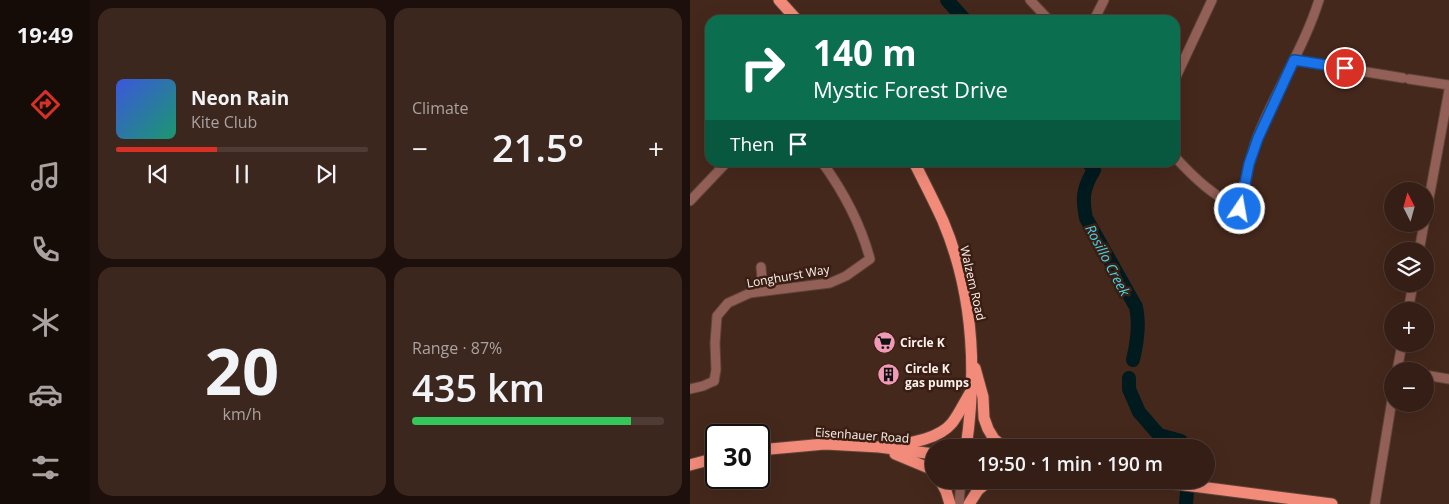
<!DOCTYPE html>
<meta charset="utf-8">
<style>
body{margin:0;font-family:"Open Sans",sans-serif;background:#3c271e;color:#f1f3f6;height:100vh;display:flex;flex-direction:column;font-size:19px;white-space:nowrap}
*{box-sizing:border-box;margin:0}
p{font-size:16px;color:#a9a2a0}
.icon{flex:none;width:28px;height:28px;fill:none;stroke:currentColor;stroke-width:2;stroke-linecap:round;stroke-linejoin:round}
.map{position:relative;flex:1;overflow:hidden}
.side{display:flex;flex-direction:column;gap:8px;padding:8px;background:#1d100c;width:600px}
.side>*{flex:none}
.guide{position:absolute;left:15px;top:15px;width:475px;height:152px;border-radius:15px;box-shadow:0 5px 20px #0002,0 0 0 1px #4e3c34;background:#0b6e4f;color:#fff;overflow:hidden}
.needle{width:32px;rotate:354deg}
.controls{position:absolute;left:694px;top:182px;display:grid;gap:10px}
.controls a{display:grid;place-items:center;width:50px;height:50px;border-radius:50%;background:#341e15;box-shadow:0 5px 20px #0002,0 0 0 1px #4e3c34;font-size:25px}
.speed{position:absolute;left:15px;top:424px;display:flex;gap:10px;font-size:25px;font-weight:700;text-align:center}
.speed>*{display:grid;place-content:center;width:65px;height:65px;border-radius:50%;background:#341e15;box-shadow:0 5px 20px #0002,0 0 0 1px #4e3c34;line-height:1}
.speed .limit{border:2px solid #111;border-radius:8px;background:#fff;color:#111}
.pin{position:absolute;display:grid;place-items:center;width:42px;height:42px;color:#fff;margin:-21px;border:2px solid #fff;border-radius:50%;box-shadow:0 1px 5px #0007}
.me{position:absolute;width:55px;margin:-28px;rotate:12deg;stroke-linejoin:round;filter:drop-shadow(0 0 4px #0008)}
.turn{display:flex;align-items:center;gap:18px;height:105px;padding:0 25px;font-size:22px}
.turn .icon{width:65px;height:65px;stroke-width:2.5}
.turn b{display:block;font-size:35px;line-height:42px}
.then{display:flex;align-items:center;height:48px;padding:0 25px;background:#0003;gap:10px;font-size:19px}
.big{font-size:38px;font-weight:600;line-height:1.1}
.side .tile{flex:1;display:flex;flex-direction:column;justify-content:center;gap:8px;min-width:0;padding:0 18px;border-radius:15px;background:#3c271e}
.side .dial{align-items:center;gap:0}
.dial b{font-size:65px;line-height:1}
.song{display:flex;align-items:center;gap:15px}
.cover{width:60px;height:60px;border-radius:8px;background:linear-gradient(135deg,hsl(230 70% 55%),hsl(160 70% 35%))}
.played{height:5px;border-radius:2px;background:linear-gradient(90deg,#d93025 40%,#4e3c34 40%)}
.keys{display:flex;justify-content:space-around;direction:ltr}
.heat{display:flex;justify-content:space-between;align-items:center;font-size:28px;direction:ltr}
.charge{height:8px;border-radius:4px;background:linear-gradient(90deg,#34c759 87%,#4e3c34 0)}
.side .tiles{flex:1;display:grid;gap:8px;grid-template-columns:repeat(2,1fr)}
.trip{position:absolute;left:235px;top:439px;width:290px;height:50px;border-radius:25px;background:#341e15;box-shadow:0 5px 20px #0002,0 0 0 1px #4e3c34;font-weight:600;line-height:50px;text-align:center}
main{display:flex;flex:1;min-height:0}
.dock{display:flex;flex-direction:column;width:90px;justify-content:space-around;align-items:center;background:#150c08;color:#a9a2a0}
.dock .icon{width:35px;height:35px}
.dock .on{color:#d93025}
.dock b{font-size:22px;color:#f1f3f6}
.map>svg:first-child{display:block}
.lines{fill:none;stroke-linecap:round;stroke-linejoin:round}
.river{stroke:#001a1e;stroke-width:14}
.minor-casing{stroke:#5f4439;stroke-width:11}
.major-casing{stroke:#5f4439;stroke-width:13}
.minor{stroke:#926057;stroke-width:9}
.major{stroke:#f28b7a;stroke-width:11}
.route-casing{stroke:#114b97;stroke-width:12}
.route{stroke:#1a73e8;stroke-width:9}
.labels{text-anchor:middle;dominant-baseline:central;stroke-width:5;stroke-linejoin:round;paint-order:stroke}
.street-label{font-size:12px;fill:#fdf1ec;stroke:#3a1e13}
.poi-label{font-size:12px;font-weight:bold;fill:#fdf1ec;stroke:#3a1e13;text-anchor:start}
.water-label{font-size:14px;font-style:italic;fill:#44d4e8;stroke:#3a1e13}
</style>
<main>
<nav class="dock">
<b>19:49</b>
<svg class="icon on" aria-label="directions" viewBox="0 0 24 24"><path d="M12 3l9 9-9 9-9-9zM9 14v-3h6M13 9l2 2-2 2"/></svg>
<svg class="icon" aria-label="music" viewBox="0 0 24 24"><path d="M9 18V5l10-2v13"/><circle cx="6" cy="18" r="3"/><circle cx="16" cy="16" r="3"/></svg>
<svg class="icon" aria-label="phone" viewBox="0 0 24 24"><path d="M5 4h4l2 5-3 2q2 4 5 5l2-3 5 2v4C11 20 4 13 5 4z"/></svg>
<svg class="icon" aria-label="climate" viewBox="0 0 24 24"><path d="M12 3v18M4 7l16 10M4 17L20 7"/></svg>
<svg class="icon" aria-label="car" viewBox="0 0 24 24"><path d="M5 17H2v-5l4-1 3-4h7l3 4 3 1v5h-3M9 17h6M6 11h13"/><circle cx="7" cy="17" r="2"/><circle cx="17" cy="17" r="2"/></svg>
<svg class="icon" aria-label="filters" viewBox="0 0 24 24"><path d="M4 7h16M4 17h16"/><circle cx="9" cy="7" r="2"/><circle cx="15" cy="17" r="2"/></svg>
</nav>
<section class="side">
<div class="tiles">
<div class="tile">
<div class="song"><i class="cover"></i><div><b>Neon Rain</b><p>Kite Club</p></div></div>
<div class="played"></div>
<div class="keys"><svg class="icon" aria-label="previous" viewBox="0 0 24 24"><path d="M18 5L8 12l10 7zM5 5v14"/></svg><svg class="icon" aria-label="pause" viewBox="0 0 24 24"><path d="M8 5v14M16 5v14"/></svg><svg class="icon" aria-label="next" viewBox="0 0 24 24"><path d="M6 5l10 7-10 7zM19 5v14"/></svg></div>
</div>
<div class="tile"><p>Climate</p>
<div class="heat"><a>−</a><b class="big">21.5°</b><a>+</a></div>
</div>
<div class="tile dial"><b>20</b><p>km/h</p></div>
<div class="tile"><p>Range · 87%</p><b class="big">435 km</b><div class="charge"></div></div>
</div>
</section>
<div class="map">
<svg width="759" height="504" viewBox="0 0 759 504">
<rect width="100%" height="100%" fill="#45281c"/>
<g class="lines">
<g class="river">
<path d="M257,0L275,20"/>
<path d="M398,162L404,170C393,188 392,198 396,218L446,307C450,324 447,343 443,360"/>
<path d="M439,378V389L449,412L469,435L491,441L495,448"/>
<path d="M496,504L498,480"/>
</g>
<defs>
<g id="minor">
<path d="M340,0L359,20"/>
<path d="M404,20L414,0"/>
<path d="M604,60L713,78"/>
<path d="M485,79L522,0"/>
<path d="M719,79L759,85"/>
<path d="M485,157C506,180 522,194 549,209C554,185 559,161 567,138C585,91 614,48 629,0"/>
<path d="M0,201L37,162"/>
<path d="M735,220L759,90"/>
<path d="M729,251L734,224"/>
<path d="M71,267L73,291"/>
<path d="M718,311L723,284"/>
<path d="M707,371L712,344"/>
<path d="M735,375L759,379"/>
<path d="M24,381L26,370L25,343L27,316L38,303L60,293L140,283L156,276L180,259C171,225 153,191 132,162"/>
<path d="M0,389L13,386L24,381"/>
<path d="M269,504L271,480"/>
<path d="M685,504L702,400"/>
</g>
<g id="major">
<path d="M89,0L107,20"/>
<path d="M224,162C234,182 244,201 253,221C283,292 287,372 276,448"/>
<path d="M285,368L293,397L294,418L298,429L304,439L315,448"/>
<path d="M201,446C220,443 249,439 262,423C269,414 274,403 280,393"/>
<path d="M69,450L135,444L189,447L244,454"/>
<path d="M205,454L241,469L244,471"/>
<path d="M0,465L26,458"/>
<path d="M250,480L256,491L260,504"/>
<path d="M456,480L642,504"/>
<path d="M279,504L288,490L300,480"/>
</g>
</defs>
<use href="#minor" class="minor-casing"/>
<use href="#major" class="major-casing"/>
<use href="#minor" class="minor"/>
<use href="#major" class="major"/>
</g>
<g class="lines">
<defs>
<path id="route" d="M550,209L559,164L568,138L604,60L655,68"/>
</defs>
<use href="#route" class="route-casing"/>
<use href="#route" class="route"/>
</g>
<defs>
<symbol id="supermarket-disc" viewBox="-11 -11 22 22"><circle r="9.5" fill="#f09ab6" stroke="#3a1e13"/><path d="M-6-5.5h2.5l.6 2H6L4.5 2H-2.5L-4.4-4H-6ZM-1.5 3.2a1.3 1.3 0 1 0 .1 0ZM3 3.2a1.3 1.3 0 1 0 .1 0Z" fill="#111"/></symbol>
<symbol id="building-disc" viewBox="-11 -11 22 22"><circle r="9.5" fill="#f09ab6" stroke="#3a1e13"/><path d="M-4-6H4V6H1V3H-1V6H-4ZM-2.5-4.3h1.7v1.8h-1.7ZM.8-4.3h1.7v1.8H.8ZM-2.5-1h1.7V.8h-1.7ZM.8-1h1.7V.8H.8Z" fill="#111"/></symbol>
</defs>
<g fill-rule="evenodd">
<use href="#supermarket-disc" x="182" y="330" width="25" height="25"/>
<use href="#building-disc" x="186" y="362" width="25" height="25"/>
</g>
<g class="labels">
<g class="street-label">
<text transform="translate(98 276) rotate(-10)">Longhurst Way</text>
<text transform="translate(283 283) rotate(77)">Walzem Road</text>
<text transform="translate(172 435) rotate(4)">Eisenhauer Road</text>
</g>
<g class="poi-label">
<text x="210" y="342">Circle K</text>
<text x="215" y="368">Circle K<tspan x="215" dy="14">gas pumps</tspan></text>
</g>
<g class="water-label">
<text transform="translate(418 260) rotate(62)">Rosillo Creek</text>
</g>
</g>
</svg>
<div class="controls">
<a><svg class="needle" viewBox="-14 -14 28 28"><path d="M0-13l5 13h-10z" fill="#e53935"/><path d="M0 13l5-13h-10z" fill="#a9a2a0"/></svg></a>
<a><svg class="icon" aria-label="layers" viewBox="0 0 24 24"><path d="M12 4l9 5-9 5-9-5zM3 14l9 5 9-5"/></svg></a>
<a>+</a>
<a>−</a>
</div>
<div class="speed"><div class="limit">30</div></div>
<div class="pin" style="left:655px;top:68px;background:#d93025"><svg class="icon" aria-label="arrive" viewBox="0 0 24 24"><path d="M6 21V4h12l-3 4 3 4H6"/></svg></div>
<svg class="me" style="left:550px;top:209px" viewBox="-20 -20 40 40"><circle r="17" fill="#1a73e8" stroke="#fff" stroke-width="3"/><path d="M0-11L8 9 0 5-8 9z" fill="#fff"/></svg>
<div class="trip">19:50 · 1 min · 190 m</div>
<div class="guide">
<div class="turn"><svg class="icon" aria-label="right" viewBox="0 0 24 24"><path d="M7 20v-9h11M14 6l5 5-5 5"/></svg><div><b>140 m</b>Mystic Forest Drive</div></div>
<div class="then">Then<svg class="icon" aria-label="arrive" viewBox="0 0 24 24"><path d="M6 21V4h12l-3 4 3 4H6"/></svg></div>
</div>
</div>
</main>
